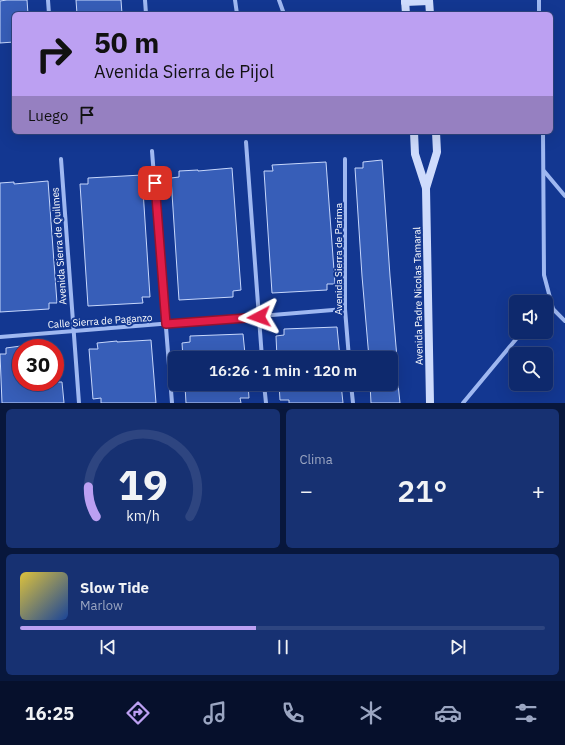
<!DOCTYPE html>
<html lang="es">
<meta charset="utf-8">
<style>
body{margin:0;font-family:"IBM Plex Sans",sans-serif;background:#173172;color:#f1f3f6;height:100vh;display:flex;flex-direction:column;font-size:15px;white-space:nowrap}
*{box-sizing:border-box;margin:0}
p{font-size:13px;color:#9ba6c2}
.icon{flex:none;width:22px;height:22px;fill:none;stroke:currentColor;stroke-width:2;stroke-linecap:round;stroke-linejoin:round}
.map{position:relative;height:403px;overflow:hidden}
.drawer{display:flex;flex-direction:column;gap:6px;padding:6px;background:#08173c;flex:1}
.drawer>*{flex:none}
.top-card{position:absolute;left:12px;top:12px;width:541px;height:122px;border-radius:6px;box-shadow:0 4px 16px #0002,0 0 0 1px #2e4580;background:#bca0f2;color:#111;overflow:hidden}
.tools{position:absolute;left:509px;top:295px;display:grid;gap:8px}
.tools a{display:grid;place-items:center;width:44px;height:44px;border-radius:6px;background:#0e296d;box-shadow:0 4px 16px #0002,0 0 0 1px #2e4580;font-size:20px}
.speed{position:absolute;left:12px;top:339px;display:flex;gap:8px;font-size:20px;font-weight:700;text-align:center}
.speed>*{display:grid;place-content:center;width:52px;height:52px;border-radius:50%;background:#0e296d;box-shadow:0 4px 16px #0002,0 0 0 1px #2e4580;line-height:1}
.speed .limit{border:6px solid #d22;background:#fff;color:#111}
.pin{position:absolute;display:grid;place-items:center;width:34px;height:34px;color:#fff;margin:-17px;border-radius:8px;box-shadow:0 2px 6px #0006}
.me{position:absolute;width:44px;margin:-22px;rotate:266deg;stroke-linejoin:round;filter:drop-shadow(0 0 3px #0008)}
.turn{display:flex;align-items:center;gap:14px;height:84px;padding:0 16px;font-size:18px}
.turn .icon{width:52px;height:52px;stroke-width:2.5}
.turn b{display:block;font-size:28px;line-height:34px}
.then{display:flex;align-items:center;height:38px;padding:0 16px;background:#0003;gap:8px;font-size:15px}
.big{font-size:30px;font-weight:600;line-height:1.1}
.drawer .widget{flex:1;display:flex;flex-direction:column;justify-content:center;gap:6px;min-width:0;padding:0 14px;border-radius:6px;background:#173172}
.drawer .dial{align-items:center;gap:0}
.dial svg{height:104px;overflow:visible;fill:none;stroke:#2e4580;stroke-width:7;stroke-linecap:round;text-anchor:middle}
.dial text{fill:#f1f3f6;stroke:none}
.song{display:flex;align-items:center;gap:12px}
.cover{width:48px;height:48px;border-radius:6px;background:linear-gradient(135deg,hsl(50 70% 55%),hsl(220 70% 35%))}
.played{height:4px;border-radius:2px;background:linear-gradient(90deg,#bca0f2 45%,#2e4580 45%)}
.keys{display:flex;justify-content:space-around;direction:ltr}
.heat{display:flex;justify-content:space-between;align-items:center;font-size:22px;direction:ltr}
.drawer .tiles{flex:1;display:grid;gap:6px;grid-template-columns:1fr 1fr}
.widget:last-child{grid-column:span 2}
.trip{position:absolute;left:168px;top:351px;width:230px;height:40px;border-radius:6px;background:#0e296d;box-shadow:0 4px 16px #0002,0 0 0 1px #2e4580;font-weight:600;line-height:40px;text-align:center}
.menu{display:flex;height:64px;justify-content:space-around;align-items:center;background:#06102c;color:#9ba6c2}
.menu .icon{width:28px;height:28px}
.menu .selected{color:#bca0f2}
.menu b{font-size:18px;color:#f1f3f6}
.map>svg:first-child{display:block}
.building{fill:#375eb8;stroke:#c7d7fc}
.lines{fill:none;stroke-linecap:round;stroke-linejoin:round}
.street{stroke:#9fb8f1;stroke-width:4}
.secondary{stroke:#cedbfc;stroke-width:8}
.route-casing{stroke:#92132f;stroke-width:10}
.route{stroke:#e11d48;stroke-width:7}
.labels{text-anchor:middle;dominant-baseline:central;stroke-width:4;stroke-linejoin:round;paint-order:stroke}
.street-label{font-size:10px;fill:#fff;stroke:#133791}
</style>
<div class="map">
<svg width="565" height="403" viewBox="0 0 565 403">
<rect width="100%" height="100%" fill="#133791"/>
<g class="building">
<path d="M7,0H27L28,14H14V42L0,43V1Z"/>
<path d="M76,0H121L122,14H77Z"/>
<path d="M382,160L390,276L397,358H369L362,276L355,168H363V162Z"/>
<path d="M326,162L335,284H327V290L272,293L264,171H273L272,165Z"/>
<path d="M232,168L241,290L233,291V297L179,300L171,178L179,177V171L198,170V171Z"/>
<path d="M142,175L150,297H142L143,303L88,306L80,184H88V178Z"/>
<path d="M48,181L57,303H49V309L0,312V183L14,182V184Z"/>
<path d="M337,327L340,358H277L276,336L284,335V329Z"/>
<path d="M243,334L245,354L237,355V358H183L182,343L190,342V336Z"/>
<path d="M151,340L156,403H101V398L93,399L89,349H98L97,343L117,341V342Z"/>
<path d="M21,346V382H62L64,403H2L0,354H6V348Z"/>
<path d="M193,384H248L249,398H240L241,403H186L185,386H194Z"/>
<path d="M279,384H341L343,403H289V400H280Z"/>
<path d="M370,384H398L400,403H371Z"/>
</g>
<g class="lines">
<g class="street">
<path d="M48,0L49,14"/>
<path d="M145,0L146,14"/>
<path d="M235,0L237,14"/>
<path d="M279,0L284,14"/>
<path d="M539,0V14"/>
<path d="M543,132L544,275L553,309L565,321"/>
<path d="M246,142L262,358"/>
<path d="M152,151L172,403"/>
<path d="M61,159L79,403"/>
<path d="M345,159V309L349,358"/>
<path d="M544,171L565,196"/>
<path d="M546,313L553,309"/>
<path d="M0,337L345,309"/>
<path d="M264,384L266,403"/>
<path d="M351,384L353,403"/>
<path d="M463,403L522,332"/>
</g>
<g class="secondary">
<path d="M405,0L406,14"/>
<path d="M429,0L430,14"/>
<path d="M405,2L429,1"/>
<path d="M414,132L415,154L426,188L430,403"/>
<path d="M426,188L437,152L436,132"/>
</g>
</g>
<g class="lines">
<defs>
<path id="route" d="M155,183L166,324L259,317"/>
</defs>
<use href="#route" class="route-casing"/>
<use href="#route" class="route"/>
</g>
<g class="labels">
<g class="street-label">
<text transform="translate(59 246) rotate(-94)">Avenida Sierra de Quilmes</text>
<text transform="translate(338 259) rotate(-90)">Avenida Sierra de Parima</text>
<text transform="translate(418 296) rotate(-91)">Avenida Padre Nicolas Tamaral</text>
<text transform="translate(100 321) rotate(-4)">Calle Sierra de Paganzo</text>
</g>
</g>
</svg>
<div class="tools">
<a><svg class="icon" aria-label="sound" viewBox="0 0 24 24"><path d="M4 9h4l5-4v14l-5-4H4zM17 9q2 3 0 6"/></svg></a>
<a><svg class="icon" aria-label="search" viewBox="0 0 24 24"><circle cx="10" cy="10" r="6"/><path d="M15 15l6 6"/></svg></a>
</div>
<div class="speed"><div class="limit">30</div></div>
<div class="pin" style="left:155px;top:183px;background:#d93025"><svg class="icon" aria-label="arrive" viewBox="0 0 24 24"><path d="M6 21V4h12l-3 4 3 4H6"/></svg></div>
<svg class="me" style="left:259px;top:317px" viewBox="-20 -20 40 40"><path d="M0-17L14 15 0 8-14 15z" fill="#e11d48" stroke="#fff" stroke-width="4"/></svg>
<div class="trip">16:26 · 1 min · 120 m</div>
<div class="top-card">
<div class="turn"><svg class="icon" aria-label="right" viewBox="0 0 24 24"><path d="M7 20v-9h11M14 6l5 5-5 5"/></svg><div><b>50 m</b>Avenida Sierra de Pijol</div></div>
<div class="then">Luego<svg class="icon" aria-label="arrive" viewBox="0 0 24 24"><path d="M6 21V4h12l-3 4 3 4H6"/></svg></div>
</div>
</div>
<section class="drawer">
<div class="tiles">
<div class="widget dial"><svg viewBox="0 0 100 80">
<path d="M14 69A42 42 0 1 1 86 69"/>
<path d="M14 69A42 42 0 0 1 8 46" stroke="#bca0f2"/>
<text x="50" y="56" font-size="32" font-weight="700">19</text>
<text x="50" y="72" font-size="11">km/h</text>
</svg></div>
<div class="widget"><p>Clima</p>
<div class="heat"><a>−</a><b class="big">21°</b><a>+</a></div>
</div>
<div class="widget">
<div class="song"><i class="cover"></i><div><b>Slow Tide</b><p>Marlow</p></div></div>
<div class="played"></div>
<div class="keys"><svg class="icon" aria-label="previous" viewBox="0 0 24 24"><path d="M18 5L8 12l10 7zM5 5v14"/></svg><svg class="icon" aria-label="pause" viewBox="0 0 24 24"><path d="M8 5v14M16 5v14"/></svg><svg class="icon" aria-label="next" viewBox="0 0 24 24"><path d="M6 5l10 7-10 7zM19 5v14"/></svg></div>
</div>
</div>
</section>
<nav class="menu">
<b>16:25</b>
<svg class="icon selected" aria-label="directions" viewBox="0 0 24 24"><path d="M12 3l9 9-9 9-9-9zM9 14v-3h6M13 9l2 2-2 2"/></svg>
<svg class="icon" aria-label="music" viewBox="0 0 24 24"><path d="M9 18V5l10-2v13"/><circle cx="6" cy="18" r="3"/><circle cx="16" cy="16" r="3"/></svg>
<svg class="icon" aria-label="phone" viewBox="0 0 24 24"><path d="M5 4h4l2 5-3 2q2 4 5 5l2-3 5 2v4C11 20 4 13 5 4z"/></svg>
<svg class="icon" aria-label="climate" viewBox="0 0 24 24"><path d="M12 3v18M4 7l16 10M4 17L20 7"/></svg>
<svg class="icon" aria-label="car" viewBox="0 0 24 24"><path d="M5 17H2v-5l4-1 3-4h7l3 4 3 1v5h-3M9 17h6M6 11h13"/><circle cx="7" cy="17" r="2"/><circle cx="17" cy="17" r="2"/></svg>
<svg class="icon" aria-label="filters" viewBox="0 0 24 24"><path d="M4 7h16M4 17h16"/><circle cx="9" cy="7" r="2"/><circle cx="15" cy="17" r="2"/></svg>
</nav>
